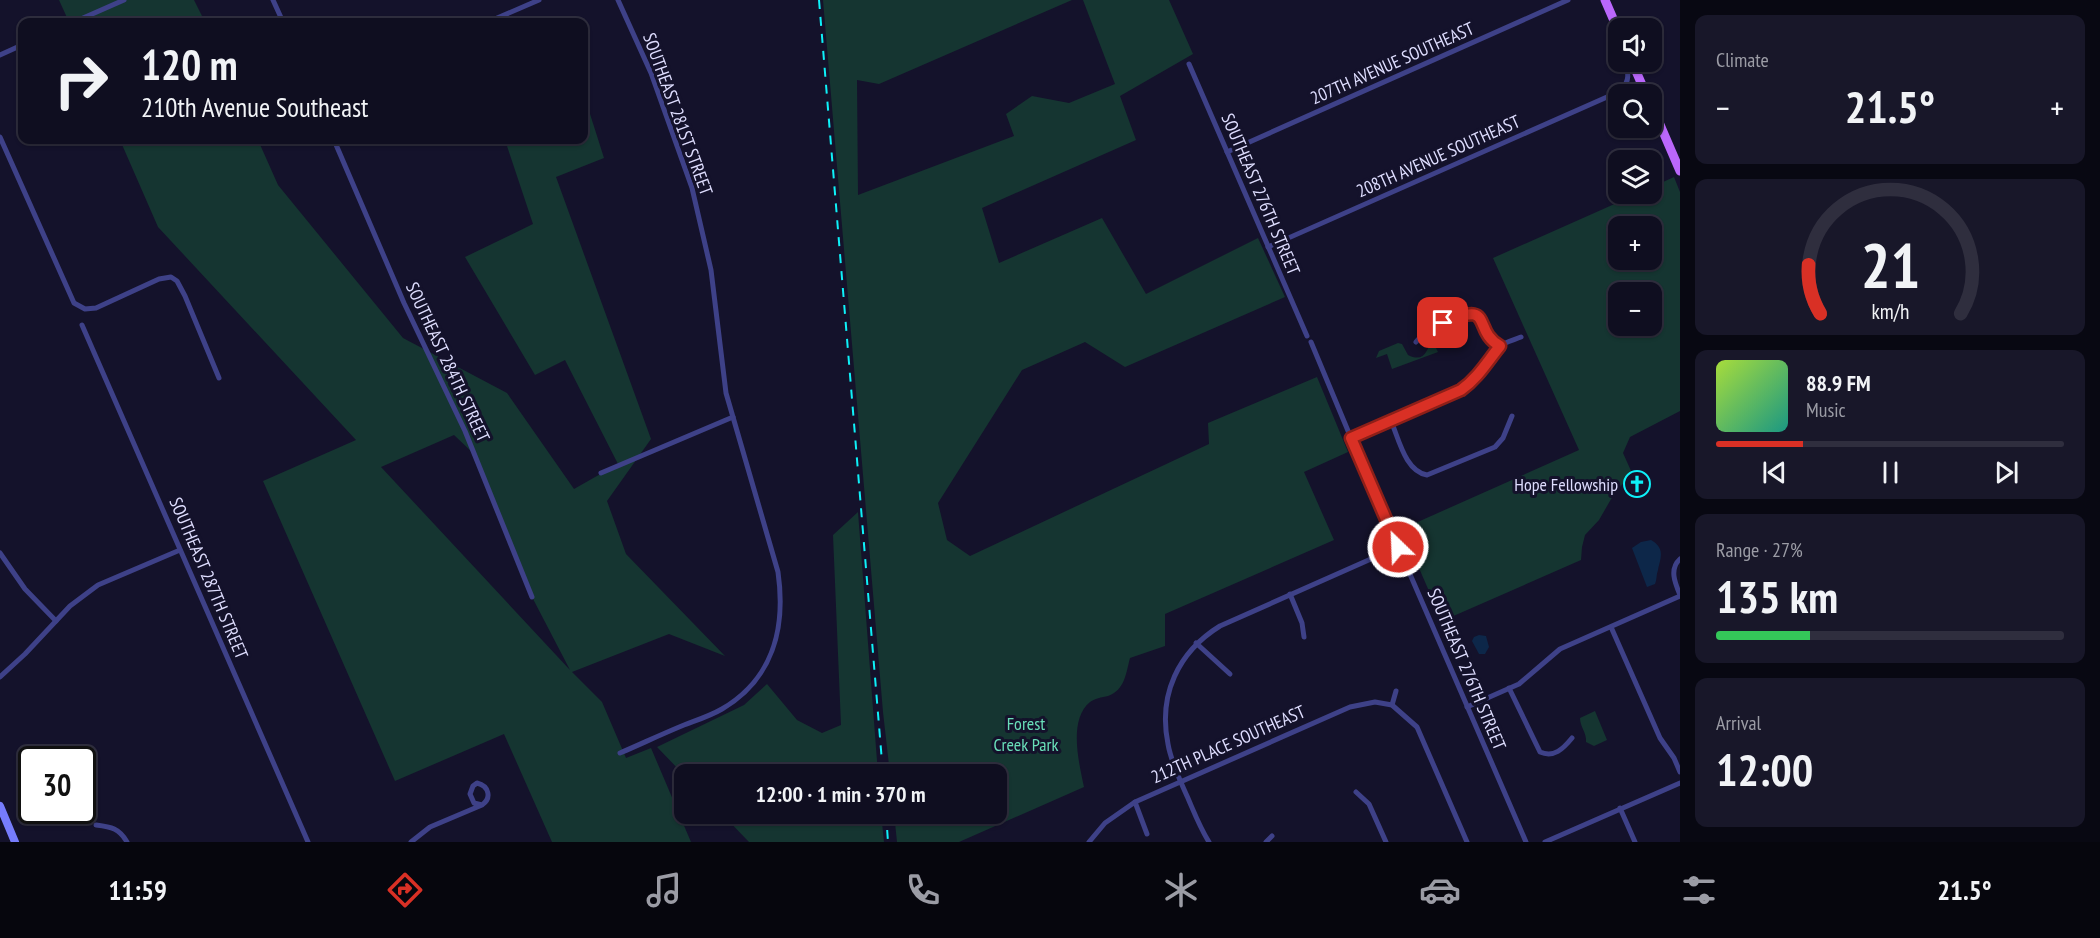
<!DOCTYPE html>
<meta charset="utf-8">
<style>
body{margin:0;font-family:"PT Sans Narrow",sans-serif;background:#181729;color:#f1f3f6;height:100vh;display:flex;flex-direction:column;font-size:22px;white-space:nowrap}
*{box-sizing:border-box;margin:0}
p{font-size:20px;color:#9b9ca5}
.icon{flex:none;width:33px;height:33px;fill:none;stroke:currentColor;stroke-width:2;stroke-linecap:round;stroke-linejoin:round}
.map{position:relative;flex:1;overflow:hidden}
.side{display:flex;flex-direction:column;gap:15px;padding:15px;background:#080812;width:420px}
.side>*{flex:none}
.top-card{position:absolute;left:18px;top:18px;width:570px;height:126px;border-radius:12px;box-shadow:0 2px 4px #0004,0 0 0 2px #2f2e3e;background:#0f0e20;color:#f1f3f6;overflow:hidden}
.tools{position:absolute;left:1608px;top:18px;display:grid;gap:12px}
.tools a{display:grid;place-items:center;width:54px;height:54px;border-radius:12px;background:#0f0e20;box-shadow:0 2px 4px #0004,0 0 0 2px #2f2e3e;font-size:30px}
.speed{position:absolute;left:18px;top:746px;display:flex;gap:12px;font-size:30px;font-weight:700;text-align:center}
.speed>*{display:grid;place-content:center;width:78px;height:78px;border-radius:50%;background:#0f0e20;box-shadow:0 2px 4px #0004,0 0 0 2px #2f2e3e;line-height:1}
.speed .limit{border:3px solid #111;border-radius:9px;background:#fff;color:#111}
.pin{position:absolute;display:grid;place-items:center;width:51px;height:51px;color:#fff;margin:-26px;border-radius:12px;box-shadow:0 3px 9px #0006}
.me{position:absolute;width:66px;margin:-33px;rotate:336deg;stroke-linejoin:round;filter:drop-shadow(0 0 4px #0008)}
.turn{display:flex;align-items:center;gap:21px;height:126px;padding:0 24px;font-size:27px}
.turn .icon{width:78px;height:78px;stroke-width:2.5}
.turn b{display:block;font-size:42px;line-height:51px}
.big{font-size:45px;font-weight:600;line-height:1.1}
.side .card{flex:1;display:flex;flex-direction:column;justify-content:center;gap:9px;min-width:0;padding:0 21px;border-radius:12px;background:#181729}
.side .dial{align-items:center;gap:0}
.dial svg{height:156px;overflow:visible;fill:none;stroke:#2f2e3e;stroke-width:7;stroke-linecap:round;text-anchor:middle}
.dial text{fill:#f1f3f6;stroke:none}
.song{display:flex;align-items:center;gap:18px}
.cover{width:72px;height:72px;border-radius:9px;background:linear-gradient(135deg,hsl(80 70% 55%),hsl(170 70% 35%))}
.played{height:6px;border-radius:3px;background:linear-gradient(90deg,#d93025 25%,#2f2e3e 25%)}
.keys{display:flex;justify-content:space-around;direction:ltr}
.heat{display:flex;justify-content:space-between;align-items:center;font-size:33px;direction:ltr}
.charge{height:9px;border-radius:4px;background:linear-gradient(90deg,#34c759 27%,#2f2e3e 0)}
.trip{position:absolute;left:674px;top:764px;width:333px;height:60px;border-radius:12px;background:#0f0e20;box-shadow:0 2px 4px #0004,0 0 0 2px #2f2e3e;font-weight:600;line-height:60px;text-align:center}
.dock{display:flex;height:96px;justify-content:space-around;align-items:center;background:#06060d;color:#9b9ca5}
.dock .icon{width:42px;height:42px}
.dock .on{color:#d93025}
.dock b{font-size:27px;color:#f1f3f6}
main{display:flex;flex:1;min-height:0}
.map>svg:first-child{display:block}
.green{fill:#153531;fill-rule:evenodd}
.water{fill:#0d2749}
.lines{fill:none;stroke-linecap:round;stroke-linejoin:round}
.street{stroke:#3e4188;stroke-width:5}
.secondary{stroke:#767cfb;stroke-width:8}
.primary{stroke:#ba67fb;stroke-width:9}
.rail{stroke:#0ef1f8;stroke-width:2;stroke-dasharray:9 8;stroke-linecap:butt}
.route-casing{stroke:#8d1f18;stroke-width:15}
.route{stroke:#d93025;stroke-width:10}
.labels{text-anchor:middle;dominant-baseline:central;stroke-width:6;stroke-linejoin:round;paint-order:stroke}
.street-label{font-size:18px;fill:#deddfe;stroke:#14122b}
.poi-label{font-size:18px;fill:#deddfe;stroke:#14122b;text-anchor:end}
.park-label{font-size:18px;fill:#69deb9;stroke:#14122b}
</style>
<main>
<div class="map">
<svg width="1680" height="842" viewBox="0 0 1680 842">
<rect width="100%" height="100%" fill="#14122b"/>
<g class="green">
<path d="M59,0H194L205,22H69Z"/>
<path d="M823,0H1072L879,84L857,80L858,195L1014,136L1006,114L1032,96L1069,103L1115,84L1083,0H1169L1193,54L1120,96L1136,140L982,208L999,263L1102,218L1146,294L1258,238L1285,297L1125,367L1085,342L1022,370L938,503L947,540L970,556L1209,444L1208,423L1317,377L1348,452L1304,472L1334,540L1165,614V646L1130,658C1126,673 1125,690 1108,696C1102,697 1094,699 1090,702C1068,720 1079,763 1084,787L959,842H897L894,813H996V774H890L883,712Z"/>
<path d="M584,95L604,158L556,177L651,439L607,501L626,554L725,656L669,634L572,672L602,702L626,758L651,748L691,842H552L504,734L395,781L263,481L356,440L158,227L120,140H258L278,185L403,338L507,393L574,489L618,464L565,360L535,375L465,257L533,224L505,140H584ZM454,435L474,454L532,597L570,670L381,467Z"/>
<path d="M1674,177L1680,192V411L1630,437L1623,453L1632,473L1614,494L1599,520L1585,535L1582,547L1581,560L1442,621L1402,529L1579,450L1493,258L1637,194H1652V187ZM1618,226H1652V260H1618ZM1618,292H1652V326H1618Z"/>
<path d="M1431,338L1438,352L1392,369L1387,354L1376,358L1379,351L1398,343L1402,344L1408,355C1424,363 1428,351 1431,338Z"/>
<path d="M858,512L878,774L684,775L657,747L744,705L767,684L797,720L822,733L841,725L833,535Z"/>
<path d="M1595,711L1607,740L1594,746L1586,742C1587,733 1580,727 1580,718Z"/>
<path d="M721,813H881L884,842H749Z"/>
</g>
<g class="water">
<path d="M1651,540C1665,548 1661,557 1658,570C1656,575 1657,580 1655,584L1647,587L1632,548L1641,542Z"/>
<path d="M1479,635L1486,636L1489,647L1485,654H1479L1472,641L1474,637Z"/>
</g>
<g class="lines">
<g class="street">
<path d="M273,0L283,22"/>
<path d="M618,0L651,73L692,188L711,270L726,393L778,572C786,628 773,679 722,709C710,716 697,720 684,725C662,734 641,744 620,753"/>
<path d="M74,22L124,0"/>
<path d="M488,22L539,0"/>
<path d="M0,55L22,45"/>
<path d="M1189,64L1307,336"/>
<path d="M1621,90C1630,81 1629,73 1624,62"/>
<path d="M0,137L74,303L85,309L96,308L159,279L171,277L177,281L185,296L219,378"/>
<path d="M334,140L404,303L465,431L532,597"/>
<path d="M1227,152L1568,0"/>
<path d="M1268,247L1641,82"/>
<path d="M82,325L308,842"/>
<path d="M1311,342L1351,438L1526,842"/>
<path d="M1416,342C1425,330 1463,306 1478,316C1488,324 1485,337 1500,346"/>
<path d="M1391,421C1399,439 1405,471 1427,475L1495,447L1503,438L1512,416"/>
<path d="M1351,438L1461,390C1482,375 1483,362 1499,347C1504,342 1514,340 1521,337"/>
<path d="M601,473L733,417"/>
<path d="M0,553L25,589L56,621"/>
<path d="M1680,559C1669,569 1675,583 1680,595"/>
<path d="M1290,594L1302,623L1304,637"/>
<path d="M1611,627L1660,738L1674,758L1680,772"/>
<path d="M1196,643L1230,674"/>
<path d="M0,677L25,654L70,606L98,585L180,550"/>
<path d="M1509,688L1540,752C1554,758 1563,749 1572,738"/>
<path d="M1392,705L1396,691"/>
<path d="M1467,707L1519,684L1560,649L1680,596"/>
<path d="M1356,792L1369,804L1386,842"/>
<path d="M1135,802L1147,834"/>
<path d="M1620,808L1635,842"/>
<path d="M96,825C111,827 119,828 127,842"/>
<path d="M411,842L430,827L482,805C492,798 489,786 477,783L473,786L470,794L474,803L482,805"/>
<path d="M1089,842L1105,823L1135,802L1350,707L1375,702L1392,705L1417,727L1467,842"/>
<path d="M1209,842C1200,828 1194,812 1187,796C1180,780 1171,762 1168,744C1158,695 1178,652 1220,626L1398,547"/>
<path d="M1266,842L1272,836"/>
<path d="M1545,842L1680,783"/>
</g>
<path class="secondary" d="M0,806L15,842"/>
<g class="primary">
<path d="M1605,0L1618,30"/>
<path d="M1632,62L1646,94"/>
<path d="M1652,106L1680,171"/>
</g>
<g class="rail">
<path d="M819,0L883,774"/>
<path d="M886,813L888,842"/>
</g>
</g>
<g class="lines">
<defs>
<path id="route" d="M1398,547L1351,438L1461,390C1478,378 1487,362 1500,346C1471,330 1496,299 1443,323"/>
</defs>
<use href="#route" class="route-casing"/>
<use href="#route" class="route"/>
</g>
<defs>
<symbol id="church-ring" viewBox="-11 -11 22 22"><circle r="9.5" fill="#14122b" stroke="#0ef1f8" stroke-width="1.5"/><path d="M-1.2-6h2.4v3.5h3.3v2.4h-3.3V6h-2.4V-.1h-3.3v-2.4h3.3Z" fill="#0ef1f8"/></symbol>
</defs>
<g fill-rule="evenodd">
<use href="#church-ring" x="1622" y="469" width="30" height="30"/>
</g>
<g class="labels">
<g class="street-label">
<text transform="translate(1392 63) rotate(-24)">207TH AVENUE SOUTHEAST</text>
<text transform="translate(678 114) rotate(70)">SOUTHEAST 281ST STREET</text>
<text transform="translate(1438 156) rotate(-24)">208TH AVENUE SOUTHEAST</text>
<text transform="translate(1261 194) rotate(67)">SOUTHEAST 276TH STREET</text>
<text transform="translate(448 362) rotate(65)">SOUTHEAST 284TH STREET</text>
<text transform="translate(209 578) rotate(67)">SOUTHEAST 287TH STREET</text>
<text transform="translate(1467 669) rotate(67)">SOUTHEAST 276TH STREET</text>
<text transform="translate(1228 744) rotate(-24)">212TH PLACE SOUTHEAST</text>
</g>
<g class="poi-label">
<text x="1618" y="484">Hope Fellowship</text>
</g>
<g class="park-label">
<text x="1026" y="723">Forest<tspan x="1026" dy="21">Creek Park</tspan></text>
</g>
</g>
</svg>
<div class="tools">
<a><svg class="icon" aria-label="sound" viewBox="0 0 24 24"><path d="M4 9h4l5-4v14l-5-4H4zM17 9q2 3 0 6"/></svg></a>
<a><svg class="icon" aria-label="search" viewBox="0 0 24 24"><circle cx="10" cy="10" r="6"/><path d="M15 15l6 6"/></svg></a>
<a><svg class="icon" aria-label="layers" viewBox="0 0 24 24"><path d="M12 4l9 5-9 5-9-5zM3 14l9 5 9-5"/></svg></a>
<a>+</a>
<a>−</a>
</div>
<div class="speed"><div class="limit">30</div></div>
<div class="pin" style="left:1443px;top:323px;background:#d93025"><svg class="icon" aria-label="arrive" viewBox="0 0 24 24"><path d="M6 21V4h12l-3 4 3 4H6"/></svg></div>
<svg class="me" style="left:1398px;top:547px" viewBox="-20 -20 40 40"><circle r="17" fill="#d93025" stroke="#fff" stroke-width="3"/><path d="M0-11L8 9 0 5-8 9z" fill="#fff"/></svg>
<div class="trip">12:00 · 1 min · 370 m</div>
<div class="top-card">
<div class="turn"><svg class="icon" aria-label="right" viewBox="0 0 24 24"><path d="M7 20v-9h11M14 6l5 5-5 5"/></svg><div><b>120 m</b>210th Avenue Southeast</div></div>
</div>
</div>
<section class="side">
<div class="card"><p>Climate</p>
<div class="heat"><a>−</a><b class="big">21.5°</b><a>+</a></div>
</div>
<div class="card dial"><svg viewBox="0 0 100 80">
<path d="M14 69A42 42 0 1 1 86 69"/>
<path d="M14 69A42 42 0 0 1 8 44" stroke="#d93025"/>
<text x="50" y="56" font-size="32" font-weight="700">21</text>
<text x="50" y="72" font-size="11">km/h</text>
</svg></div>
<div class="card">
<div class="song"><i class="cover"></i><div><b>88.9 FM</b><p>Music</p></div></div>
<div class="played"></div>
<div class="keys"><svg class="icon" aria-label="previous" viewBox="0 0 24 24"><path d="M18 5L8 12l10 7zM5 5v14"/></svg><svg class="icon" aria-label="pause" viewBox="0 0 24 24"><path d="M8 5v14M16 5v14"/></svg><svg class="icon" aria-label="next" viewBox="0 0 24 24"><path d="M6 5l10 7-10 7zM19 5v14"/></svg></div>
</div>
<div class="card"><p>Range · 27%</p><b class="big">135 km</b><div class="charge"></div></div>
<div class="card"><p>Arrival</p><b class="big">12:00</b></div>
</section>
</main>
<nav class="dock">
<b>11:59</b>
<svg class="icon on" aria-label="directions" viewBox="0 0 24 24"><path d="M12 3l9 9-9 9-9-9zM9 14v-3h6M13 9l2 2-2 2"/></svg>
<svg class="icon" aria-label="music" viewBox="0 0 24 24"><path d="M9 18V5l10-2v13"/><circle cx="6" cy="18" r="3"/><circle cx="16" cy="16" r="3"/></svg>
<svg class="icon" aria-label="phone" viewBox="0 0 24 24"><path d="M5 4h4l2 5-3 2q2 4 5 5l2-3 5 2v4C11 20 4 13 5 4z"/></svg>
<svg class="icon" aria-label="climate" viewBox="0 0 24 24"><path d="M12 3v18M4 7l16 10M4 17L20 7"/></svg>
<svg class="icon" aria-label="car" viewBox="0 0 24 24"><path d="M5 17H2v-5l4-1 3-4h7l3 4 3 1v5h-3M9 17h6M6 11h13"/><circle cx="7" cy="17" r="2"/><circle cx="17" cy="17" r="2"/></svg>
<svg class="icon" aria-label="filters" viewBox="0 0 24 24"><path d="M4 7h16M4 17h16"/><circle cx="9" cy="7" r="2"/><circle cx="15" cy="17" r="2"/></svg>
<b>21.5°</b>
</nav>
